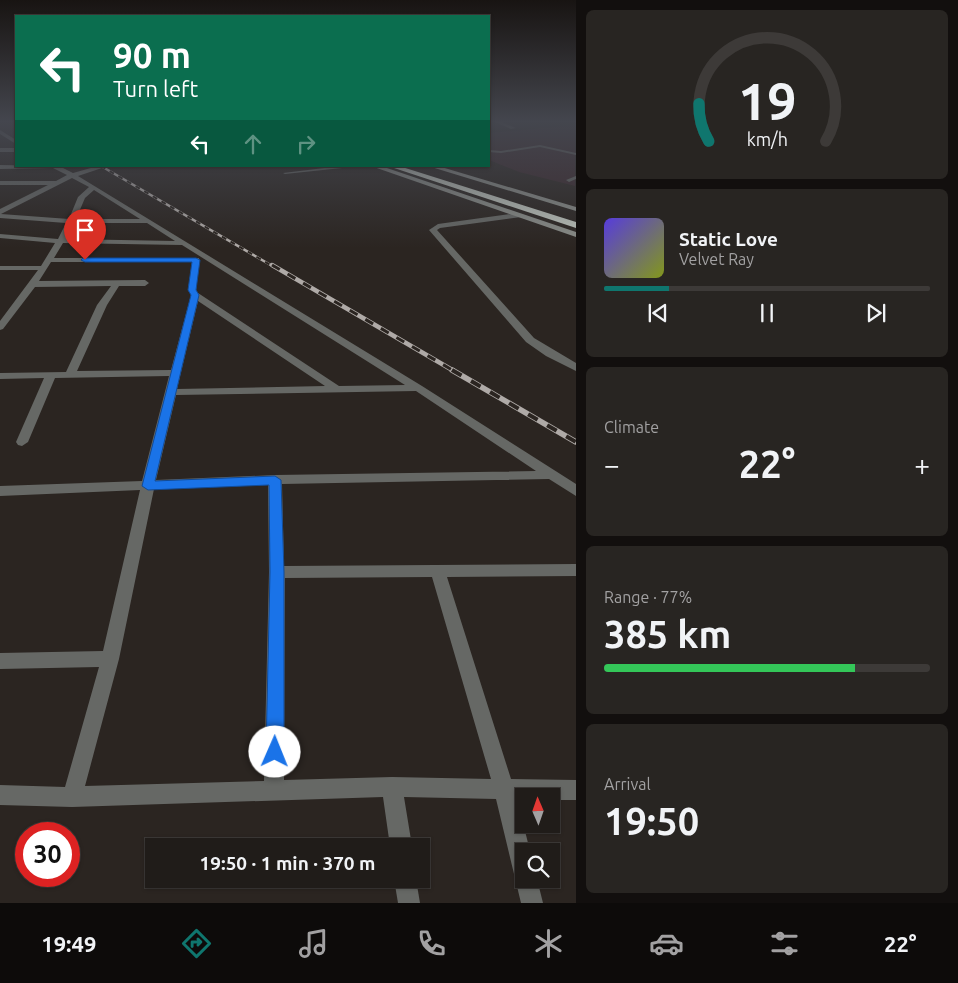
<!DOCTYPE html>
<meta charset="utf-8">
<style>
body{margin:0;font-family:Ubuntu,sans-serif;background:#282522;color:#f1f3f6;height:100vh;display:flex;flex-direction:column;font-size:19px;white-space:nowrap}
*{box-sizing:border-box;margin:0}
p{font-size:16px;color:#a2a1a2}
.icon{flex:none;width:28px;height:28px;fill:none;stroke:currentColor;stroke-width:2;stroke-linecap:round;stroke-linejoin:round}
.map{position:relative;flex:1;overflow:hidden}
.details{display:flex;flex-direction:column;gap:10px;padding:10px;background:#120f0e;width:382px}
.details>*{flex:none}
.hud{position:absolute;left:15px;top:15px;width:475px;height:152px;border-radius:0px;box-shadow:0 1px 4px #0004,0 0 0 1px #3d3a38;background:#0b6e4f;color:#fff;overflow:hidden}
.needle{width:32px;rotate:358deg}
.tools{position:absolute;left:515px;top:788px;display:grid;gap:10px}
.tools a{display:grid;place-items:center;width:45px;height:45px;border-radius:0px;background:#201c19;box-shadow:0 1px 4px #0004,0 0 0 1px #3d3a38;font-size:25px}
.speed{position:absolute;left:15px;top:822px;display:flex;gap:10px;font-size:25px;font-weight:700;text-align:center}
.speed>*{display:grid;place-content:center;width:65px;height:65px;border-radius:50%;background:#201c19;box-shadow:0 1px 4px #0004,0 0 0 1px #3d3a38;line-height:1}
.speed .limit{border:8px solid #d22;background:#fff;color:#111}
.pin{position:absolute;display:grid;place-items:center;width:42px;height:42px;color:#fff;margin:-51px -21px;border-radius:50% 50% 50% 0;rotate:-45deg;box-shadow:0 0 5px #0007}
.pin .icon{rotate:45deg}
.me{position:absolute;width:55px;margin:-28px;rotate:1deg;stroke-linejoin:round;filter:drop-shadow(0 0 4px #0008)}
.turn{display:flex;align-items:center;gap:18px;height:105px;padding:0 15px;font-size:22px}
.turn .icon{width:65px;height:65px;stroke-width:2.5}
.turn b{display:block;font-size:35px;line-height:42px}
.lanes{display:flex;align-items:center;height:48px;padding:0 15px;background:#0003;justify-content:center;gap:25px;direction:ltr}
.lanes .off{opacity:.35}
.big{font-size:38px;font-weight:700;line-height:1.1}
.details .card{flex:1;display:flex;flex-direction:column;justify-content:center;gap:8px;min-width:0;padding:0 18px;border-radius:8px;background:#282522}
.details .dial{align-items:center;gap:0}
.dial svg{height:130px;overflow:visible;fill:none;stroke:#3d3a38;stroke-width:7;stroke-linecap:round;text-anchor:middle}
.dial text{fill:#f1f3f6;stroke:none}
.song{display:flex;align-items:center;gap:15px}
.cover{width:60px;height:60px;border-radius:8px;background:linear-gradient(135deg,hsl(250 70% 55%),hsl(70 70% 35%))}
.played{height:5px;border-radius:2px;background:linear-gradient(90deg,#0f766e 20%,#3d3a38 20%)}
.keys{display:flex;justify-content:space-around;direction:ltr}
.heat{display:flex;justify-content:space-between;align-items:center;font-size:28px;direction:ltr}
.charge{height:8px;border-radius:4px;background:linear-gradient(90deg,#34c759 77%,#3d3a38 0)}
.trip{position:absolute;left:145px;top:838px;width:285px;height:50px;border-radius:0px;background:#201c19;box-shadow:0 1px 4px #0004,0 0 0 1px #3d3a38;font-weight:700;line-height:50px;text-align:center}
.menu{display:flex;height:80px;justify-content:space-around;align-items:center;background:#0d0b0a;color:#a2a1a2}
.menu .icon{width:35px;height:35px}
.menu .active{color:#0f766e}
.menu b{font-size:22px;color:#f1f3f6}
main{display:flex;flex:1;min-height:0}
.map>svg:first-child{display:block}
.industrial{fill:#3b282d}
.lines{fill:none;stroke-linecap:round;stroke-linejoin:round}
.lane{fill:#666865;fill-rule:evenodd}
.street{fill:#666865;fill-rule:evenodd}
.secondary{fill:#8a8d88;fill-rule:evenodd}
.highway{fill:#bec4bc;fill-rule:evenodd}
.rail-far2-casing{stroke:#afaaa7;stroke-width:2.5}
.rail-far1-casing{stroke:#afaaa7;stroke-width:4.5}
.rail-casing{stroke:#afaaa7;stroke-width:5.5}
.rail-far2{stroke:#2b2521;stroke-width:2;stroke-dasharray:5;stroke-linecap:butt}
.rail-far1{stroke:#2b2521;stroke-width:3;stroke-dasharray:9;stroke-linecap:butt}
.rail{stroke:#2b2521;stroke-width:4;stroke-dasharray:11;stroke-linecap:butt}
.route{fill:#1a73e8;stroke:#114b97}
</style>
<main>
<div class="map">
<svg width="576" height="903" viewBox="0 0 576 903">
<rect width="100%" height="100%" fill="#2b2521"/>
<path class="industrial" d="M575,125V186L519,172L489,160V133Z"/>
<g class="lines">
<g class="lane">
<path d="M540,145L576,153V155L540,147L501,153L489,152V150L501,151Z"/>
<path d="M341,166H361L285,174L283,173Z"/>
<path d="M576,176V179L569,182L566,180Z"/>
</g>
<g class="street">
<path d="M495,122H501L516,128L511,129Z"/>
<path d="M0,130L16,140V144L0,134Z"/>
<rect x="0" y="148" width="16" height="4"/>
<path d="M0,165L59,166L73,173L98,166H108L78,176L422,386L576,484V496L549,479L282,484L284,566L576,564V576L447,577L511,779L576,780V800H551V796H524V799H517L530,851H524V879H537L543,903H521L496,799L404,797L412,846H390L383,797L72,807L0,805V785L65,787L99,667L0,669V653L103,651L140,490L0,496V486L142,481L169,376L55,378L28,442L22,446L18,445L16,442L44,378L0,379V373L66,372L97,305L111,286L35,287L3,329L0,330V321L38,270H0V266H41L55,243L0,238V234L58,239L66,223L0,218V209L48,185H0V181H56L67,175L53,168L0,169ZM72,178L89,187L78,197L69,219L1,214ZM94,190L140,219H76L85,198ZM74,223H147L175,241L66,239ZM63,243L182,245L405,385L339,386L198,293L196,290L199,258H54ZM51,262H192L188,290L191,295L171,370L77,371L107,305L119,286H145L149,283L145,280L39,281ZM198,301L325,386L177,389ZM416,391L536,471L275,475L156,480L176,395ZM268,485L269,572L264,781L85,786L119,659L154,489ZM432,577L491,779L392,777L284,780L285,578Z"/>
<path d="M518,213L522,215L521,217L440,228L437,230L534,338L576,363V371L546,356L526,342L429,230L438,224Z"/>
<path d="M394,879H416L420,903H398Z"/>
</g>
<g class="secondary">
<path d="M371,166H381L576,232V237Z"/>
<path d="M428,166H438L576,207V211Z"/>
</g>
<path class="highway" d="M388,166H399L576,222V228Z"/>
<defs>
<path id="rail-far2" d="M101,166L274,267"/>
<path id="rail-far1" d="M272,265L454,371"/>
<path id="rail" d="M452,370L576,442"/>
</defs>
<use href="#rail-far2" class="rail-far2-casing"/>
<use href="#rail-far1" class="rail-far1-casing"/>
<use href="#rail" class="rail-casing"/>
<use href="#rail-far2" class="rail-far2"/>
<use href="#rail-far1" class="rail-far1"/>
<use href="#rail" class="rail"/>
</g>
<linearGradient id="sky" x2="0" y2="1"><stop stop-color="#181412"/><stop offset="0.49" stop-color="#44464e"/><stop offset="1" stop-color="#44464e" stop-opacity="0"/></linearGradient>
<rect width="576" height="248" fill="url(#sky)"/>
<path class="route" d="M83,258H196L200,260L196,290L199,295L155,481L275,476L281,480L284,572V752L281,758L275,760L269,758L266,752L270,572L269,485L148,490L142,486L191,295L188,290L192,262H85L81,260Z"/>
</svg>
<div class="tools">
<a><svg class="needle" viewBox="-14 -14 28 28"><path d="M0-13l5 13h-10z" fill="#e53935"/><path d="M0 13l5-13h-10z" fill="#a2a1a2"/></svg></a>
<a><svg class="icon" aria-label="search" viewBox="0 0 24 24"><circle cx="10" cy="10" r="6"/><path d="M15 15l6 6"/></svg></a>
</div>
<div class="speed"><div class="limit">30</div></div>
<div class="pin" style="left:85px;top:260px;background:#d93025"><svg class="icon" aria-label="arrive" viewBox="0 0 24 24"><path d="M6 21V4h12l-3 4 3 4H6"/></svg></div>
<svg class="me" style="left:275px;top:752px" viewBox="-20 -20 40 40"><circle r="19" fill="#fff"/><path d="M0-13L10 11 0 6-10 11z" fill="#1a73e8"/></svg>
<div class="trip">19:50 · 1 min · 370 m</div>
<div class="hud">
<div class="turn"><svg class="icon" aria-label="left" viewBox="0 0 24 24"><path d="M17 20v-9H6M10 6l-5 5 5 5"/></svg><div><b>90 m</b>Turn left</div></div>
<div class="lanes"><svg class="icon" aria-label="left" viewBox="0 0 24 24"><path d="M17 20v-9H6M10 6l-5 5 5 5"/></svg><svg class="icon off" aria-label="ahead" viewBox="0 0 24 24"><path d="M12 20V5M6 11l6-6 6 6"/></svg><svg class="icon off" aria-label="right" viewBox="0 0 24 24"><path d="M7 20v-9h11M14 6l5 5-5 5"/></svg></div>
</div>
</div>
<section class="details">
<div class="card dial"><svg viewBox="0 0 100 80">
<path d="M14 69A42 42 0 1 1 86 69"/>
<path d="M14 69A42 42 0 0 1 8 46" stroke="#0f766e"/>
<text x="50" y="56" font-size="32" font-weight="700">19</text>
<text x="50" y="72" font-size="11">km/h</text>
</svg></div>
<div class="card">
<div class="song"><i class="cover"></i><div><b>Static Love</b><p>Velvet Ray</p></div></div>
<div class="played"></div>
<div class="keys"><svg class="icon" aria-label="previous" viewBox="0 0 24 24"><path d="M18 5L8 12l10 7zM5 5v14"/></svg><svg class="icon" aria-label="pause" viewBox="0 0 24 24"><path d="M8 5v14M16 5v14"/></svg><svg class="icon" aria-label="next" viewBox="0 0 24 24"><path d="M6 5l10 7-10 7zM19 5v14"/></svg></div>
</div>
<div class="card"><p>Climate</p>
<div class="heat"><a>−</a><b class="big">22°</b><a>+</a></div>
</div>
<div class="card"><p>Range · 77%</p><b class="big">385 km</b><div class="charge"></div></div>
<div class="card"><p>Arrival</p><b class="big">19:50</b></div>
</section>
</main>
<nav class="menu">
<b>19:49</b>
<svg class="icon active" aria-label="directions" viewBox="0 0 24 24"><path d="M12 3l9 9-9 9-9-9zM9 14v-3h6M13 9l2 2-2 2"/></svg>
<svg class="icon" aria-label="music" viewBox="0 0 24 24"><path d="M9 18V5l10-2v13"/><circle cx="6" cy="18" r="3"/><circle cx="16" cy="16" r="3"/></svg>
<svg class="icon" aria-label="phone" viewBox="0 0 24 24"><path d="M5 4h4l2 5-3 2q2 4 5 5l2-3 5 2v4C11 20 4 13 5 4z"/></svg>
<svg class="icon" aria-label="climate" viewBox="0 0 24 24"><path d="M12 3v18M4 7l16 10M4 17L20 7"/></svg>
<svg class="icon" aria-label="car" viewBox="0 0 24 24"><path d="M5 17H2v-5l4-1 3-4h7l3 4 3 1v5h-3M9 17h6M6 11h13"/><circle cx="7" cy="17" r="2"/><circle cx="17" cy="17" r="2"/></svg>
<svg class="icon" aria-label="filters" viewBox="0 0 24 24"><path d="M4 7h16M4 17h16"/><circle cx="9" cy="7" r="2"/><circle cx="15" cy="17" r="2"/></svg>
<b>22°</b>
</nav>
